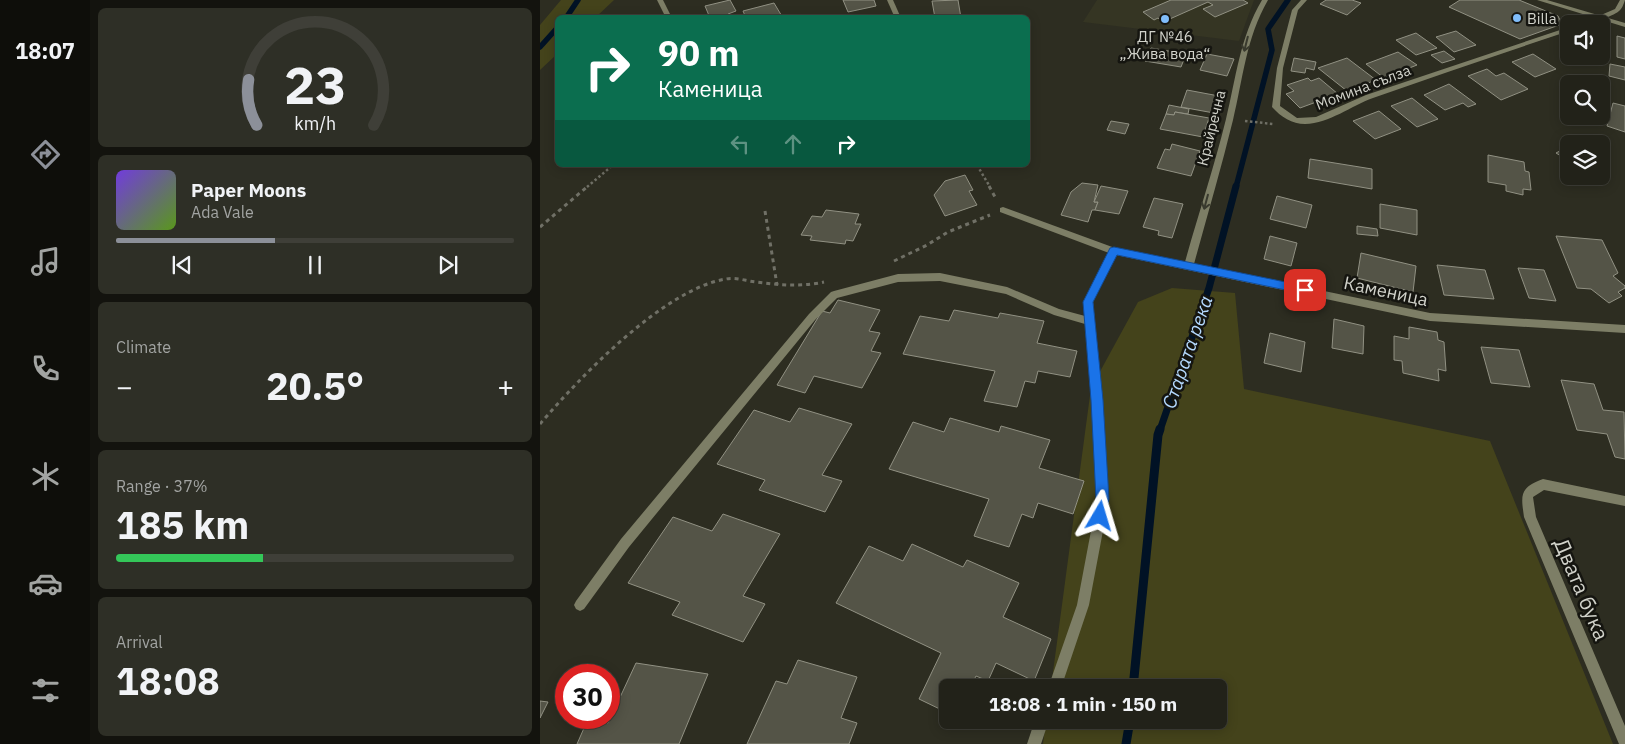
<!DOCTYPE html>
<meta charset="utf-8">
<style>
body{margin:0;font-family:"IBM Plex Sans",sans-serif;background:#2e2f26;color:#f1f3f6;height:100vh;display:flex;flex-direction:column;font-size:19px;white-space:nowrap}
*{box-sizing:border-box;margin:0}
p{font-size:16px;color:#a2a4a2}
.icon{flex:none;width:28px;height:28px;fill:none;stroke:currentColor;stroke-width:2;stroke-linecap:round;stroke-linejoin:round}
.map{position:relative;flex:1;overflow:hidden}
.drawer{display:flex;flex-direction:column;gap:8px;padding:8px;background:#13130e;width:450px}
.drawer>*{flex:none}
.guide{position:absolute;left:15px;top:15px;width:475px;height:152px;border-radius:8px;box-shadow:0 2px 12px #0003,0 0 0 1px #3f3f38;background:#0b6e4f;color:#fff;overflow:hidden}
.buttons{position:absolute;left:1020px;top:15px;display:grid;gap:10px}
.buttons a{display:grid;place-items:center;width:50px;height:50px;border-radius:8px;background:#222219;box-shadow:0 2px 12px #0003,0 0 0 1px #3f3f38;font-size:25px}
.speed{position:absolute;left:15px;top:664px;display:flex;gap:10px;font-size:25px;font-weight:700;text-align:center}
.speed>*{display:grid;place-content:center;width:65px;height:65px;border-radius:50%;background:#222219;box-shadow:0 2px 12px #0003,0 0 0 1px #3f3f38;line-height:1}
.speed .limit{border:8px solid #d22;background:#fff;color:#111}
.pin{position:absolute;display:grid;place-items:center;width:42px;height:42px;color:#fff;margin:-21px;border-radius:10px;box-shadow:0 2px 8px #0006}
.me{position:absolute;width:55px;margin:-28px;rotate:7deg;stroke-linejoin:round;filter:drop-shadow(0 0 4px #0008)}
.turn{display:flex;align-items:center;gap:18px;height:105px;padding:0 20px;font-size:22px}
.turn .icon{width:65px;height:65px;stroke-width:2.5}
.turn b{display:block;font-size:35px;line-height:42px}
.lanes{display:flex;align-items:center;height:48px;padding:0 20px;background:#0003;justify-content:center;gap:25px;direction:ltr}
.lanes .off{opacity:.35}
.big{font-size:38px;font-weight:700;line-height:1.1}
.drawer .widget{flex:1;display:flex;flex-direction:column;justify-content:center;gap:8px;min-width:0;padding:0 18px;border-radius:8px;background:#2e2f26}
.drawer .dial{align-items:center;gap:0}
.dial svg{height:130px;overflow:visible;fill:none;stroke:#3f3f38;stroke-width:7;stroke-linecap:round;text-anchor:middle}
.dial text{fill:#f1f3f6;stroke:none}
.song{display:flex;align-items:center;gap:15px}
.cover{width:60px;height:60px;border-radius:8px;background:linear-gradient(135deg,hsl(260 70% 55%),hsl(90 70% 35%))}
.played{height:5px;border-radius:2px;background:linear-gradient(90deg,#8c9099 40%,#3f3f38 40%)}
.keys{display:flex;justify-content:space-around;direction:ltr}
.heat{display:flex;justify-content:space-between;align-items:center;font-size:28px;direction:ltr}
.charge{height:8px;border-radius:4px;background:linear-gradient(90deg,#34c759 37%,#3f3f38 0)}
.trip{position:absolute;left:399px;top:679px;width:288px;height:50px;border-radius:8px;background:#222219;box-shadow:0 2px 12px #0003,0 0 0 1px #3f3f38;font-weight:700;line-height:50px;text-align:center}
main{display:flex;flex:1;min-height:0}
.dock{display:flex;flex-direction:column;width:90px;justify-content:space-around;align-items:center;background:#0e0e0a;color:#a2a4a2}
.dock .icon{width:35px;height:35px}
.dock .active{color:#8c9099}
.dock b{font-size:22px;color:#f1f3f6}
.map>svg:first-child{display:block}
.built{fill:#353523}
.green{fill:#44431b}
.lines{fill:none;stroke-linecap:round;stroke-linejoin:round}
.stream-far2{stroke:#011225;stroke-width:5.5}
.stream-far1{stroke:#011225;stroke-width:7}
.stream{stroke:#011225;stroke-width:9}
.building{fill:#545447;stroke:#919183}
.path-far1{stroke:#707066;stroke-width:2.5;stroke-dasharray:2.5 2.5;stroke-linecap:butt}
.path{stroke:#707066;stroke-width:3;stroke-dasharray:4 4;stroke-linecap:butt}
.minor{fill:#7d7e66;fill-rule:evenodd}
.tertiary{fill:#7d7e66;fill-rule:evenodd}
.oneway{stroke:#393a2e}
.route{fill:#1a73e8;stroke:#114b97}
.poi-dot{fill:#80bdfa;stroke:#151510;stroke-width:2}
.labels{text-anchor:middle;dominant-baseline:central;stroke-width:5;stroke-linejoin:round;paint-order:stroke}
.far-poi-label{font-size:15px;fill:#d1d2ca;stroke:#151510;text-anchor:start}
.far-street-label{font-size:15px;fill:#d1d2ca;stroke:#151510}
.street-label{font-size:18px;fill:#d1d2ca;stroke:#151510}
.water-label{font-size:19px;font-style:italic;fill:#b4d9fe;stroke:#151510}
.near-street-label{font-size:21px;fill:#d1d2ca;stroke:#151510}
</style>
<main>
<nav class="dock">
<b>18:07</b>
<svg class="icon active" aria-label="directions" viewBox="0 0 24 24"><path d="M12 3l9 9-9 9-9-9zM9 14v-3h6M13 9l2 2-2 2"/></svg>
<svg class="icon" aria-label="music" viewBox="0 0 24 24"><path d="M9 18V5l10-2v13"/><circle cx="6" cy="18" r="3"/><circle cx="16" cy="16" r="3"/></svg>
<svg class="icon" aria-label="phone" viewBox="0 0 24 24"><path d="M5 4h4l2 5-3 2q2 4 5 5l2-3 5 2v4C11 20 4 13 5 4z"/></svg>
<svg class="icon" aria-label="climate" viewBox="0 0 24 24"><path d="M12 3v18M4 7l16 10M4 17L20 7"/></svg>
<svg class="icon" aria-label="car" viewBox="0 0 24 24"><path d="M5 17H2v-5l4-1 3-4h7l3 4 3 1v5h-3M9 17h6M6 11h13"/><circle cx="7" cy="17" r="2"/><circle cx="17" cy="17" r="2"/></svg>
<svg class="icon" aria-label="filters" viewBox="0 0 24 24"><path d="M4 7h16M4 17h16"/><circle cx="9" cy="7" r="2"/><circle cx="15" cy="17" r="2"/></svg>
</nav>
<section class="drawer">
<div class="widget dial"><svg viewBox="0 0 100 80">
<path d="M14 69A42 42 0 1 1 86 69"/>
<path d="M14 69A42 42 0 0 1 9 41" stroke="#8c9099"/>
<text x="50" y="56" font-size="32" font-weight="700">23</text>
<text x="50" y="72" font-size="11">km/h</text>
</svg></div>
<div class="widget">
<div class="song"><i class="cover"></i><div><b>Paper Moons</b><p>Ada Vale</p></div></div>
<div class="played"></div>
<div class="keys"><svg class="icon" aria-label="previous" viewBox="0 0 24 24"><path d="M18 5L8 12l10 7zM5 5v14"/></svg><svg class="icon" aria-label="pause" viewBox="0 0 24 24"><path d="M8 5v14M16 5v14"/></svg><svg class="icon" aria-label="next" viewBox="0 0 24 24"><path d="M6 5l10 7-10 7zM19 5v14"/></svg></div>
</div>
<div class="widget"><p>Climate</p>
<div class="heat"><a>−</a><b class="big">20.5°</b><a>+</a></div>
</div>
<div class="widget"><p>Range · 37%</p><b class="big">185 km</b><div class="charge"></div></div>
<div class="widget"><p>Arrival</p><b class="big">18:08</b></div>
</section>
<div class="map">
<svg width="1085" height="744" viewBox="0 0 1085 744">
<rect width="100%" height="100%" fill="#2d2d21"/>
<path class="built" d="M557,0H714L699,41L543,22Z"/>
<g class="green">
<path d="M21,0H74L56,17L18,18L17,54L0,70V25Z"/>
<path d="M632,288L695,293L704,389L950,441L1073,744H503L506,720H678V688L511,687L551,388L598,302Z"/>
</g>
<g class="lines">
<g class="stream-far2">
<path d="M26,18L38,0"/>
<path d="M0,47L18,27"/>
<path d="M696,187L732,50L728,29L748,0"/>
</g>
<path class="stream-far1" d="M620,430L669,288L696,186"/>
<g class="stream">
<path d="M593,688L618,435L620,429"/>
<path d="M586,744L590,720"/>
</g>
</g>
<g class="building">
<path d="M190,0L196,11L188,14L190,18H170L165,6Z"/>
<path d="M303,0H334L336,6L308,12Z"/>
<path d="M418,0L421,18H395L392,1Z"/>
<path d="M631,0H703L708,3L675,17L663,9L673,5L668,2L623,22L618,18L614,20L603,12Z"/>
<path d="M786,0H812L821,3L807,15L780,4Z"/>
<path d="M920,0H979L1018,16L1022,24L980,39L909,7Z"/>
<path d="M234,3L243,18H206L203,11Z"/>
<path d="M916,31L936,45L914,52L896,37Z"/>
<path d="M876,33L897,48L876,55L856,40Z"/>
<path d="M1077,36L1085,38V59L1077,57Z"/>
<path d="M611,48L646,54L641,67L605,61Z"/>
<path d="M904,51L915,59L902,63L891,55Z"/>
<path d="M858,52L877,65L844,78L826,64Z"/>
<path d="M667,54L694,59L687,76L660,70Z"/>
<path d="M993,54L1016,69L995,77L972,62Z"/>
<path d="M754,58L776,62L774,70L766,68L765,73L751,71Z"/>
<path d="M807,58L836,80L807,91L778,68Z"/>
<path d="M1070,64L1085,67V80L1069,76Z"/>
<path d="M947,69L956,76L964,73L988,89L961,100L928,76Z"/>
<path d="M768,78L771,81L779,78L798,94L760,108L746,94L754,91L747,85Z"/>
<path d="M909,84L936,104L928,107L923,103L905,110L884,95Z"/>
<path d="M647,90L679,96L674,113L641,107Z"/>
<path d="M872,98L898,119L877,127L851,106Z"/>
<path d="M1073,103L1085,106V132L1067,126Z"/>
<path d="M629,105L649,109L648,114L635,112L634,115L626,114Z"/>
<path d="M839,111L861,129L835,139L813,121Z"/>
<path d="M635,112L669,118L663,137L620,129L626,114L634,115Z"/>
<path d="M571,121L589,124L585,134L567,130Z"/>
<path d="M632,144L660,151L651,176L617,168L625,149L630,150Z"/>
<path d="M1029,146V161L1016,153Z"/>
<path d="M948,155L984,162L985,171L989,172L991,190L983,189V195L966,191V185L948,182Z"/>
<path d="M770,159L832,169V189L768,178Z"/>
<path d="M425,175L433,190L429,191L437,205L405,216L394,195L405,181Z"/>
<path d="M542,183L558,185L554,202H558L555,210H552L548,222L521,215L531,192Z"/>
<path d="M561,186L588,191L579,214L555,210L558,202H554Z"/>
<path d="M737,196L772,205L766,228L730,219Z"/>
<path d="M614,198L643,204L632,238L618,235L619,231L603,227Z"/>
<path d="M840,204L877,210V235L840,228Z"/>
<path d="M286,210L319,214L315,224H321L313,241L306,240L305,244L270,240L272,236L261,235L272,216L282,217Z"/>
<path d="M817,226L837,229L838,236L817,234Z"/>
<path d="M730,236L757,243L751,266L724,259Z"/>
<path d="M1016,236L1062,240L1078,273L1073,276L1085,286V288L1078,292L1082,296L1069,303L1051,289L1037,288Z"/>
<path d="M821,253L876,266L873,292L817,278Z"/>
<path d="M897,265L945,270L954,299L904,295Z"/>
<path d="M978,268L1004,270L1016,301L989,298Z"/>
<path d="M298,300L340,310L329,331L340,333L331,351L341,353L322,388L274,376L265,393L237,385L282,311L290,313Z"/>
<path d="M414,310L458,318L460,313L504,321L497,343L537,351L530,377L498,371L495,383L485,381L477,407L444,401L455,371L363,354L380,316L409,321Z"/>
<path d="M794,319L824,326L823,354L792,348Z"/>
<path d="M869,327L897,332L898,340L904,342L906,371L898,369L899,381L863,373L862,361L854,360V336L869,339Z"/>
<path d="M730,333L765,342L761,372L724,363Z"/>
<path d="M941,347L979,350L990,387L951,383Z"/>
<path d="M1021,380L1054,384L1063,410L1084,412L1085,459L1075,457L1067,434L1037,430Z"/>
<path d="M259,408L312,424L282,475L302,481L285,512L219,490L225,480L177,464L214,410L250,422Z"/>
<path d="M410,418L459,432L461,426L510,440L499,468L544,481L533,514L498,503L493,518L482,514L469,547L434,536L449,499L349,469L373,422L404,432Z"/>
<path d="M183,514L240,534L203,596L225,604L203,642L132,615L140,602L88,583L133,517L172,531Z"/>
<path d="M372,544L423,567L427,560L479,583L463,617L511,639L494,681L456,663L448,681L436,676L430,688H408V713L379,699L401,653L296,603L329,546L363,561Z"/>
<path d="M258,660L317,677L301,718L317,723L309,744H207L236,681L247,684Z"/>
<path d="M96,663L168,674L139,744H37L48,719L68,723Z"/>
<path d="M0,701L8,702L0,718Z"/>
</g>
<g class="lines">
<g class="path-far1">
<path d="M705,121L733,124"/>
<path d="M437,165L450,187"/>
<path d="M47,187L73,165"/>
</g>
<g class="path">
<path d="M449,186L455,197"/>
<path d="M225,211L237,285"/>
<path d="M0,227L48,186"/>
<path d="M354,261L387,245L408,232L450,215"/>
<path d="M0,424C40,377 124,289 186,279C196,277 206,281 216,282C239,285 261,287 284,282"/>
</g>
<g class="minor">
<path d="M117,0H123L132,18H126Z"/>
<path d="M347,0H353L361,18H355Z"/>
<path d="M722,0H728C706,38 703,79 693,120C681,169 667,216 654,264L890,313L1085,325V333L890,321L576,255L553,302L562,400L569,499L549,605L521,688H508L537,605L557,499L552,400L545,324L514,315L466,294L400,281L358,282L297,298L275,320L89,547L44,609L40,611L36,609L34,605L36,601L81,539L269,314L291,292L294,291L358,274L400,273L467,287L519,309L545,316L543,302L569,253L460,212V208L463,207L575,248L645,262C658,215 674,168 686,119C696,78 700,37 722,0Z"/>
<path d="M761,0H767L758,10L743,68L740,106L757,118L776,117L826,95L1029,27V31C963,53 898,75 833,98C811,106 790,123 765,124C752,124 741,117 732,107L737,68L752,10Z"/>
<path d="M1080,0H1085C1084,3 1082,9 1079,11C1072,17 1049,24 1040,24L1075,9Z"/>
<path d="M1003,479L1085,496V506L1004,490L993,497L996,517L1085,726V744H1079L984,517C981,495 979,488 1003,479Z"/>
<path d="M495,720H509L501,744H487Z"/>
</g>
<path class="tertiary" d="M997,0H1007L1085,23V27Z"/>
</g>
<defs><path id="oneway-shaft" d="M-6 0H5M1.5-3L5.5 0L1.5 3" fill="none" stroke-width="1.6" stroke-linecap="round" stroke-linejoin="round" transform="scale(1.25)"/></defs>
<g class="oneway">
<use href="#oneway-shaft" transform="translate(706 44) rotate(104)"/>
<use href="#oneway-shaft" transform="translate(666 202) rotate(105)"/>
</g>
<path class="route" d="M574,247L765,286L770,290L765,294L577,255L553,302L563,400L569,499L564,521L560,523L555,521L553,516L556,499L551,400L543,302L570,248Z"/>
<g class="poi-dot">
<circle cx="977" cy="18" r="5"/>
<circle cx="625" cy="19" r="5"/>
</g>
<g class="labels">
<g class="far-poi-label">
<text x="987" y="18">Billa</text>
<text x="625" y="36" text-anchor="middle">ДГ №46<tspan x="625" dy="17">„Жива вода“</tspan></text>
</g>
<g class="far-street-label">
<text transform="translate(823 87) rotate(-21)">Момина сълза</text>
<text transform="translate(671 128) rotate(-76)">Крайречна</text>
</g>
<g class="street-label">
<text transform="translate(846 291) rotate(12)">Каменица</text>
</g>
<g class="water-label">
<text transform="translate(647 352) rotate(-71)">Старата река</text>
</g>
<g class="near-street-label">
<text transform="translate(1042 589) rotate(67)">Двата бука</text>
</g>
</g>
</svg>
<div class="buttons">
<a><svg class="icon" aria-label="sound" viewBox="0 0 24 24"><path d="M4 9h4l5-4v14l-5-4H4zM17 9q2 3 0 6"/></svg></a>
<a><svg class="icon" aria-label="search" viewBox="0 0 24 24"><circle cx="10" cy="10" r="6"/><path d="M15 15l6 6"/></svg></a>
<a><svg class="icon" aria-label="layers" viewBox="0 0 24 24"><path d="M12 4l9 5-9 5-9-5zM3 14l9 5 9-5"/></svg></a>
</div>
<div class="speed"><div class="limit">30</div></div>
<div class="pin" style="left:765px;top:290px;background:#d93025"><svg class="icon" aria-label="arrive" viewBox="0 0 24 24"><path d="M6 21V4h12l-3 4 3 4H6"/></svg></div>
<svg class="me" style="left:560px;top:516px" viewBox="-20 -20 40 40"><path d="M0-17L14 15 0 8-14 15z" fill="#1a73e8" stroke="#fff" stroke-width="4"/></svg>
<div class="trip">18:08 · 1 min · 150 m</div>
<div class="guide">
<div class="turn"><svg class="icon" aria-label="right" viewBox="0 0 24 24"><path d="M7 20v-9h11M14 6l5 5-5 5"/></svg><div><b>90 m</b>Каменица</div></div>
<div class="lanes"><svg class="icon off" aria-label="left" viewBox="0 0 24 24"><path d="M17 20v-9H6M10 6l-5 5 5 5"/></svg><svg class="icon off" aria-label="ahead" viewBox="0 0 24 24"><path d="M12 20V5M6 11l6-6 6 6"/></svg><svg class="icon" aria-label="right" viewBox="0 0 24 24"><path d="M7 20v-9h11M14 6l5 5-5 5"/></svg></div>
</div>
</div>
</main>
